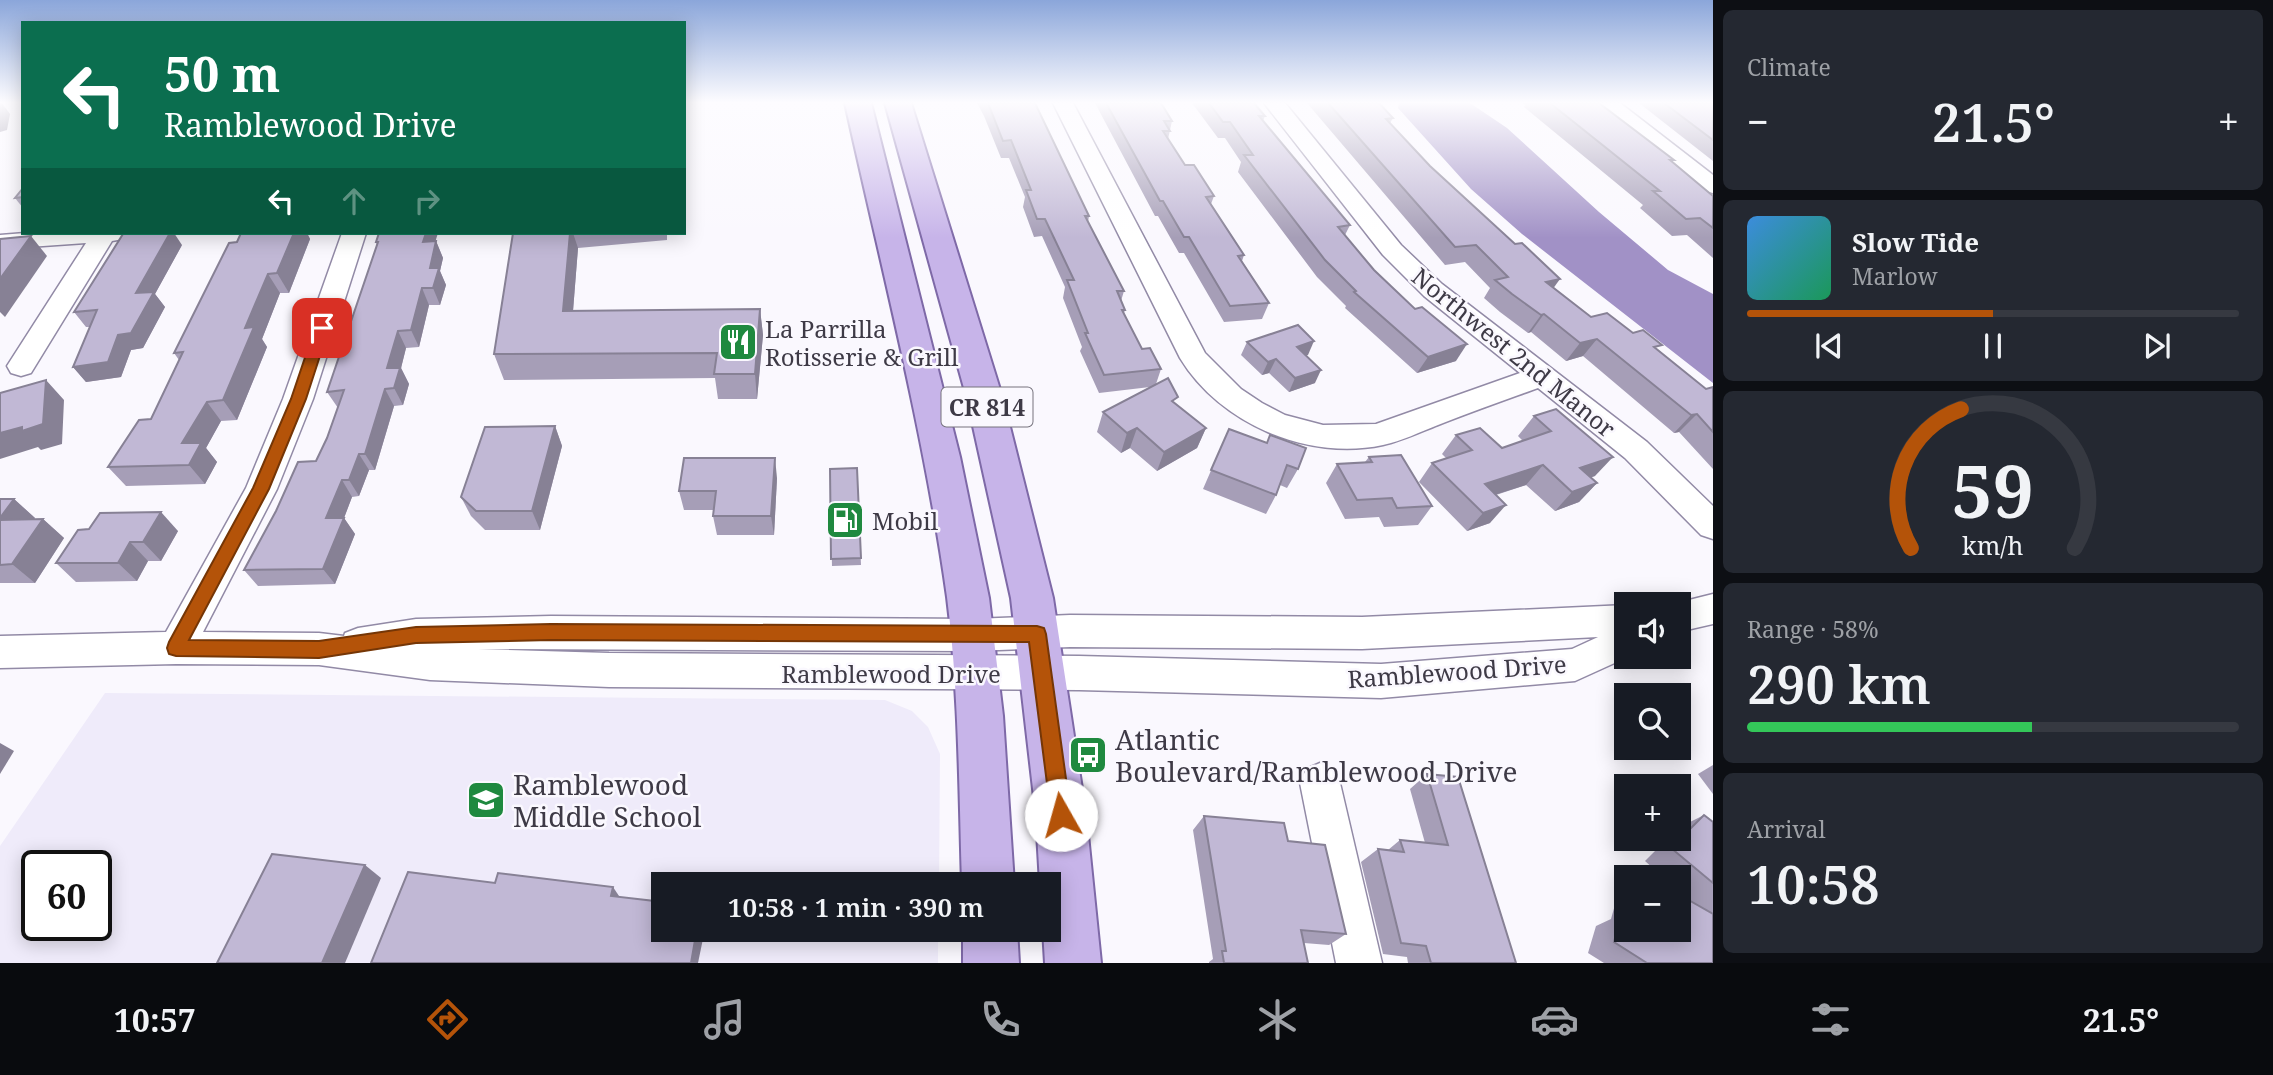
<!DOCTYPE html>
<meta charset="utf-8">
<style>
body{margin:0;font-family:"Noto Serif",serif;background:#242831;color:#f1f3f6;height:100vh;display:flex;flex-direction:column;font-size:26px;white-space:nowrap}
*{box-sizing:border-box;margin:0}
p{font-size:23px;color:#9ea1a6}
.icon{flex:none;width:38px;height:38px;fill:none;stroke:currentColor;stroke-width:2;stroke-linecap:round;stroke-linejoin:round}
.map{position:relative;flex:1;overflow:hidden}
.drawer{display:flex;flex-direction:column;gap:10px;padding:10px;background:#0d0f14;width:560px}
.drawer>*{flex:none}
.hud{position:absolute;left:21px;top:21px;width:665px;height:214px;border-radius:0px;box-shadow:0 4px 18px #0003;background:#0b6e4f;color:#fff;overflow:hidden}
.buttons{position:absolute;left:1614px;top:592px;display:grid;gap:14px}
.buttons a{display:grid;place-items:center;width:77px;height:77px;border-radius:0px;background:#171b24;box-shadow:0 4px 18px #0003;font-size:35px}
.speed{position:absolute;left:21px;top:850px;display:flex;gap:14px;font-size:35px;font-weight:700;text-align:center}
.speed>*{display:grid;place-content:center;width:91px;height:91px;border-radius:50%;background:#171b24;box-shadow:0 4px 18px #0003;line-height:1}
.speed .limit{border:4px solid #111;border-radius:10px;background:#fff;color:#111}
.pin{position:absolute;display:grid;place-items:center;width:60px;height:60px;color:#fff;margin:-30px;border-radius:14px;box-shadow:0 4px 10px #0006}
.me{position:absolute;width:77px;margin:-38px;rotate:353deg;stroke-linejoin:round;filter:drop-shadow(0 0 5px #0008)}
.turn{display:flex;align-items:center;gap:24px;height:147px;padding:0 28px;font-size:32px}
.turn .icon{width:91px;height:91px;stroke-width:2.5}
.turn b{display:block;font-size:49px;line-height:60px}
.lanes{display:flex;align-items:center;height:66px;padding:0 28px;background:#0003;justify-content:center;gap:35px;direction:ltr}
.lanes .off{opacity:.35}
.big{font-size:52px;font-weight:600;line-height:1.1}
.drawer .widget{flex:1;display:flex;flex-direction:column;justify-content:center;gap:10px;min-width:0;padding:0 24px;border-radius:10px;background:#242831}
.drawer .dial{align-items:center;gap:0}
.dial svg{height:182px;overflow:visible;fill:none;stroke:#363941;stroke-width:7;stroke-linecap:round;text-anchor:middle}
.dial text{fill:#f1f3f6;stroke:none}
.song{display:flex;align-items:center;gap:21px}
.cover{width:84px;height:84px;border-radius:10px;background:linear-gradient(135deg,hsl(210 70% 55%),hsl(150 70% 35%))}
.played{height:7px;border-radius:4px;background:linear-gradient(90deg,#b45309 50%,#363941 50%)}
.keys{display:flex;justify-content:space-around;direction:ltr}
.heat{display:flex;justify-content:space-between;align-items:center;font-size:38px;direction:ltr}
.charge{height:10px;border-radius:5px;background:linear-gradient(90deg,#34c759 58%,#363941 0)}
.trip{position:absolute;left:651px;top:872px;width:410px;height:70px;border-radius:0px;background:#171b24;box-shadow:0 4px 18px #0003;font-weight:600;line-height:70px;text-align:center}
.tabs{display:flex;height:112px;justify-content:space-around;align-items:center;background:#090b0e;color:#9ea1a6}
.tabs .icon{width:49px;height:49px}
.tabs .selected{color:#b45309}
.tabs b{font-size:32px;color:#f1f3f6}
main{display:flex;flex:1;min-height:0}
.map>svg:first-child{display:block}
.built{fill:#efebfa;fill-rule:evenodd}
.water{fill:#a191c6}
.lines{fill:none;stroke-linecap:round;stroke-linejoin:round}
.minor-casing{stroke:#928aa6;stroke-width:3}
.major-casing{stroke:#7e69a7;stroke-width:4}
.minor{fill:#fff;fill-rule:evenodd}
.major{fill:#c7b4e9;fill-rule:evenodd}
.wall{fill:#a69eb7}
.shaded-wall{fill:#878195}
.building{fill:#c1b8d5;stroke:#878195;stroke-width:2}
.route{fill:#b45309;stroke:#753606;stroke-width:2}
.labels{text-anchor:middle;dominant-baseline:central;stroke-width:5;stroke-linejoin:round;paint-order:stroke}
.shield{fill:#faf8fe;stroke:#76737d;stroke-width:2}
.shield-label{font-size:23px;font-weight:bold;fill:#3e3a46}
.poi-label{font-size:24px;fill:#3e3a46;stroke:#faf8fe;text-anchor:start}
.street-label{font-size:24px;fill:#3e3a46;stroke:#faf8fe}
.near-poi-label{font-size:28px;fill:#3e3a46;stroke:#faf8fe;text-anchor:start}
</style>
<main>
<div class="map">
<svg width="1713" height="963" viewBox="0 0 1713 963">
<rect width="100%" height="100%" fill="#faf8fe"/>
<path class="built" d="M105,693L885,700L912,711L928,727L940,754L939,884H663V929H938V963H0V846ZM37,866H96V926H37Z"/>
<path class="water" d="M1399,103H1470L1507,128L1599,212L1668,270L1713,294V383L1522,234L1471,189L1398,108Z"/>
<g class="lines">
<defs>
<g id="minor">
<path d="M1053,103H1073L1205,353L1241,389L1262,403L1285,415L1323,425L1376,424L1520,373L1424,296L1383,255L1264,103H1285L1401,245L1442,284L1647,442L1713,506V539L1701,535L1625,458L1538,388C1505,400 1471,412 1438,425C1420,432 1402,441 1383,445C1308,461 1220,424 1180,358Z"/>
<path d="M1597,103H1620L1713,175V193L1705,191Z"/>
<path d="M25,233H132L129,238L112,241L31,373L21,376L11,373L7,366L86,243L0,249V235Z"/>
<path d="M342,233H366L313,399L277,489L203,632L319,633L344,636L345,633L358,628L416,619L551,616L973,619L1070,615L1362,617L1626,605V656H1630L1575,681L1381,698L1079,690L609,687L430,680L319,665L176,664L0,668V636L166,632L246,488L283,399ZM1598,637L1572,649L1381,664L1079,656L609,653L478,649L973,651L1070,647L1362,649Z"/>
<path d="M1713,594V624L1678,632V604H1673Z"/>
<path d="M1320,763L1334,769L1340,783L1382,963H1336L1300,783L1306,769Z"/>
</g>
<g id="major">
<path d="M845,103H871L960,457L989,598L1003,716L1014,884H962C959,789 959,692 947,597C924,432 881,266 845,103Z"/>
<path d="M885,103H911L1003,399L1053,598L1086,815L1101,963H1045L1043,929H1048V884H1040L1036,815L1011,598L967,399Z"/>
<path d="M963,929H1017L1019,963H963Z"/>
</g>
</defs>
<use href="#minor" class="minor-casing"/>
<use href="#major" class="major-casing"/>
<use href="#minor" class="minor"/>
<use href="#major" class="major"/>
</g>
<g class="wall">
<path d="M977,103H1035L1089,216L1088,222L1124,291L1121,301L1125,310L1124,313L1142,349L1161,369L1156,384L1175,404L1206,428L1197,448L1157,471L1130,448L1121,453L1097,432L1103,412L1150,387L1099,393L1080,351L1082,347L1063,298L1065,287L1042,236L1034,237L1023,207L1025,197L1009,158H1001L984,116Z"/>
<path d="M1095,103H1161L1172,121L1168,139L1185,165L1214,196L1211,204L1244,255L1242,261L1269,303L1262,319L1224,322L1184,253H1179L1158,216H1155Z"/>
<path d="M1192,103H1254L1265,116L1263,121L1350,225L1345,235L1374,270L1456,361L1417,373L1345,308L1346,306L1317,277L1238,172L1241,162L1225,138H1218Z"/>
<path d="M1307,103H1379L1393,118L1390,123L1430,166L1553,288L1591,317L1633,333L1658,350L1706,389L1713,387V469L1679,432L1674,433L1583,356L1566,361L1531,332L1528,333L1500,312L1484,298L1490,288L1465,262L1445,265Z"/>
<path d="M1522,103H1599L1674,160L1672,162L1713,196V258L1687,235L1672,236L1640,208L1643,205L1524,107L1525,105Z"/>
<path d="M1639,103H1713V161Z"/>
<path d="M23,188V208L15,198Z"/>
<path d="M241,233H307L310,239L289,293H280L262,339L267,347L237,420L221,421L206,448L217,462L205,484L126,486L108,467L151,419L179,360L174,353Z"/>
<path d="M513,233H667V240L578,248L573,311L760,309L763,335L757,399H718L715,378L504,380L494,354Z"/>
<path d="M436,241L443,258L440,271L446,285L440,305H429L419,347L406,348L401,368L409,384L403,405L394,406L375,470H369L359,496L352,497L344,518L355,534L335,584L258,586L244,570L316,461L327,438L338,408L327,392L377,245L376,242Z"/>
<path d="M182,245L155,294L165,307L143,348L131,350L121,377L86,382L73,367L90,327H86L74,312Z"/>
<path d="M1247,342L1308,355H1306L1315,383L1289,392L1269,373L1262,375L1241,355Z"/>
<path d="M1556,409L1595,476L1591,477L1597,483L1579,502L1555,511L1526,485L1496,495L1490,523L1467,531L1419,482L1432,463L1446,458L1442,454L1456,435L1502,448L1523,441L1518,436L1534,416Z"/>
<path d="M555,426L562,446L540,530H485L471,516L461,497Z"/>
<path d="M1229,429L1267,443L1270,435L1298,469L1287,488L1280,485L1276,495L1266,514L1203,489Z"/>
<path d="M1369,457L1432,506L1418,525L1384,527L1379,517L1345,519L1326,483L1337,464L1365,462Z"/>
<path d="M857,468L861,565L832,566L830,469Z"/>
<path d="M777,478L774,535H717L713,516L714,510H684L679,491Z"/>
<path d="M0,499H14L35,518L34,519H43L64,538L35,583H0Z"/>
<path d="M78,530L178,531L161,561H148L137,581L76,582L56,563Z"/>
<path d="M1713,765V794L1698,774Z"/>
<path d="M1427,774L1516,963H1408L1407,957L1383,954L1361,862L1378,849L1388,850L1400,840L1425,843L1410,789Z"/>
<path d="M1704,815L1713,822V963H1604L1588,953L1596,926L1611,919L1620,887L1626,884V929L1692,902L1678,890V877H1663L1645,861L1668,838H1678V828Z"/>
<path d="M1204,816L1288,841L1346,934L1329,945L1304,943L1308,963H1209V962L1213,959L1193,830Z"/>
</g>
<g class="shaded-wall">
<path d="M0,103H2L10,114L7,130L0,132Z"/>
<path d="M170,233H174L182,245L155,294L165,307L143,348L131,350L121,377L86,382L73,367L136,293Z"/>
<path d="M294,233H307L310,239L289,293L277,273Z"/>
<path d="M426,233H438L430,259L423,242Z"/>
<path d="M570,233H573L578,248L571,336L563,311Z"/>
<path d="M31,236L47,256L5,317L0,312V279Z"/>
<path d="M436,241L443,258L440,271L446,285L440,305L433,288L430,268Z"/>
<path d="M268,274L280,293L262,339L267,347L237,420L223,400L245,328Z"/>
<path d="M1560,279L1547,297L1546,282Z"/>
<path d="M422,288L429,305L419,347L411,330Z"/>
<path d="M760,309L763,335L757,399L755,374Z"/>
<path d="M1544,314L1531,332L1528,333L1541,315Z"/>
<path d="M398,331L406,348L401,368L409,384L403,405L394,388L387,368Z"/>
<path d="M1597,339L1583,356L1566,361L1580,343Z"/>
<path d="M1314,341L1308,355L1291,360L1297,347Z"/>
<path d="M1467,344L1456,361L1417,373L1428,357Z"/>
<path d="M1276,359L1269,373L1262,375L1268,362Z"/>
<path d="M1321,370L1315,383L1289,392L1295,378Z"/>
<path d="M46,380L64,400L62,444L41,450L38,447L0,459V433Z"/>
<path d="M385,389L394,406L375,470L365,454Z"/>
<path d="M207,402L221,421L206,448L217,462L205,484L189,465L182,443Z"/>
<path d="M1697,414L1679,432L1674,433L1691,415Z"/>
<path d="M555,426L562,446L540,530L532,511Z"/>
<path d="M1137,428L1130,448L1121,453L1127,433Z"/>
<path d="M1206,428L1197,448L1157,471L1164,452Z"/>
<path d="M359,454L369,470L359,496L349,480Z"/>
<path d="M1613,457L1595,476L1566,486L1580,468Z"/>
<path d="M775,458L777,478L774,535L771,516Z"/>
<path d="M1543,465L1526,485L1472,502L1485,484Z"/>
<path d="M342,480L352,497L344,518L355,534L335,584L323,569L326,518Z"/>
<path d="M1597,483L1579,502L1555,511L1572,492Z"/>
<path d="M14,499L35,518L20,538L0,521V518Z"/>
<path d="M1506,505L1490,523L1467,531L1483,513Z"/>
<path d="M161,512L178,531L161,561L143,542Z"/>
<path d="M43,519L64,538L35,583L12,564Z"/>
<path d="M130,542L148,561L137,581L118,563Z"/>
<path d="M0,743L14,751L0,774Z"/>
<path d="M365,865L381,878L345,963H322Z"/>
<path d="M613,887L621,899L611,896Z"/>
<path d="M697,929H705L698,963H691Z"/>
</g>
<g class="building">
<path d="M988,103H1035L1089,216H1085L1124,291H1117L1125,310H1122L1142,349L1150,348L1161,369L1104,375L1085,333H1088L1067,280H1074L1045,219H1037L1026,190H1031L1011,140L1003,141Z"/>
<path d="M1106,103H1161L1172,121H1164L1170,131H1163L1185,165H1194L1214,196L1206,197L1244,255L1238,256L1269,303L1230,306L1189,237H1184L1163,201H1160Z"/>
<path d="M1209,103H1254L1265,116H1259L1350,225L1338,227L1374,270L1415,309L1422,307L1467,344L1428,357L1354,292L1356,291L1325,260L1244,155H1253L1230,122H1223Z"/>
<path d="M1328,103H1379L1393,118L1386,119L1430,166L1515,244L1522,243L1560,279L1546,282L1591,317L1607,313L1633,333L1643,330L1662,345L1654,347L1706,389L1713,387V432L1697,414L1691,415L1597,339L1580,343L1544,314L1541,315L1512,294L1495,280L1508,277L1476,245L1455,247Z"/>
<path d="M1550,103H1599L1674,160H1670L1713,196V228L1700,218L1686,219L1653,191H1660Z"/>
<path d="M1664,103H1713V140Z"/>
<path d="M23,188V197L15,198Z"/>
<path d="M134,233H170L136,293L154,292L131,333L118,335L108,362L73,367L97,310L74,312L123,234Z"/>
<path d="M241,233H294L277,273L268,274L245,328L254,327L223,400L207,402L182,443H201L189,465L108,467L139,420L151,419L183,352L174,353L229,243L237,242Z"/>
<path d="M379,233H426L423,242L436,241L430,268H439L433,288H422L411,330L398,331L387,368H400L394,388L385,389L365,454H359L349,480H342L326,518H344L323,569L244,570L276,511L298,462L316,461L327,438L344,390L327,392L378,242H376Z"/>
<path d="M513,233H570L563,311L760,309L755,374H714L717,353L494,354Z"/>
<path d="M31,236L0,279V239Z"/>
<path d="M1298,325L1314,341L1297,347L1321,370L1295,378L1276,359L1268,362L1247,342Z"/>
<path d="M1168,378L1178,397L1172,401L1206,428L1164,452L1137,428L1127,433L1103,412Z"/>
<path d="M46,380L43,424L22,431V427L0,433V393Z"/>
<path d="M1556,409L1613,457L1580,468L1597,483L1572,492L1543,465L1485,484L1506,505L1483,513L1432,463L1472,450L1456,435L1480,428L1502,448L1551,431L1534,416Z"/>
<path d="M555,426L532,511H476L461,497L485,427Z"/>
<path d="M1229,429L1267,443L1270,435L1306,448L1298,469L1287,465L1276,495L1211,470Z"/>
<path d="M1401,455L1432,506L1397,508L1392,498L1357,500L1337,464L1372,462L1369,457Z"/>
<path d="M684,458H775L771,516H713L716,491H679Z"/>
<path d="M857,468L861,558L831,559L830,469Z"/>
<path d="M0,499H14L0,518Z"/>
<path d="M161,512L143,542H130L118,563H56L78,530L89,529L100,513Z"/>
<path d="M43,519L12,564L0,565V520Z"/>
<path d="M1427,774L1458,777L1516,963H1431L1426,946L1401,943L1378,849L1404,852L1400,840L1448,845Z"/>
<path d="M1704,815L1713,822V883L1671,848Z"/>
<path d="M1204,816L1284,823L1288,841L1325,845L1346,934L1301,930L1308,963H1224L1222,951H1226Z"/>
<path d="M272,854L365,865L322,963H217Z"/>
<path d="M408,872L495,883L498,873L613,887L611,896L663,902V929H697L691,963H371Z"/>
<path d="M1678,894L1713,914V963H1647L1614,942L1621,914L1626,917V929H1678Z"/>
</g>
<linearGradient id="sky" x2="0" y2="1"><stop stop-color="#8ba6da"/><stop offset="0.43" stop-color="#fdfcff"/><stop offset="1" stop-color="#fdfcff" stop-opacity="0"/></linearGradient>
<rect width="1713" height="238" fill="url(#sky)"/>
<path class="route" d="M322,323L329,328L306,399L269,489L189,640L319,641L416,627L551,624L1037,626L1044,628L1046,634L1071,815L1068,822L1061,825L1054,822L1051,815L1029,642L551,640L416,643L319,658L176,656L169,654L167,648L169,642L253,488L291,399L315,328Z"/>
<defs>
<symbol id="restaurant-square" viewBox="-11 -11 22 22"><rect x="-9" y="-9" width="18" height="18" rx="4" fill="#1f893f" stroke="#faf8fe"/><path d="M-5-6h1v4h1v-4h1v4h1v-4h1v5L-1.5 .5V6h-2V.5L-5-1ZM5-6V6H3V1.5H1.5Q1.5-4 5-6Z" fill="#fff"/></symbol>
<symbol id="fuel-square" viewBox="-11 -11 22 22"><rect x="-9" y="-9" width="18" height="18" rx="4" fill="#1f893f" stroke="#faf8fe"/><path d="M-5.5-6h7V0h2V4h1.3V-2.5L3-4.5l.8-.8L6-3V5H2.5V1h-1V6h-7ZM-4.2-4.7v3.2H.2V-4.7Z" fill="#fff"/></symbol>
<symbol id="bus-square" viewBox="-11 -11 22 22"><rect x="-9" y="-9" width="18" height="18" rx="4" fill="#1f893f" stroke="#faf8fe"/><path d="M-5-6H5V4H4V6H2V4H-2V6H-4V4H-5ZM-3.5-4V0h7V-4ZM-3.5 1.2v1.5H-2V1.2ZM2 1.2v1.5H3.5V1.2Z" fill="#fff"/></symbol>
<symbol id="school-square" viewBox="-11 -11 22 22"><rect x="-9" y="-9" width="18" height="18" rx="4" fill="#1f893f" stroke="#faf8fe"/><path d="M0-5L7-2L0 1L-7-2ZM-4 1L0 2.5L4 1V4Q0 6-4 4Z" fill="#fff"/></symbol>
</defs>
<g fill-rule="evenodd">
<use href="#restaurant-square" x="716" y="320" width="44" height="44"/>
<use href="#fuel-square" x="823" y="498" width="44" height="44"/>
<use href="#bus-square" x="1066" y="733" width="44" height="44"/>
<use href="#school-square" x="464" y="778" width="44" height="44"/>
</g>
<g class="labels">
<rect class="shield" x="941.5" y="387.5" width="91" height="39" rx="5"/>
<g class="shield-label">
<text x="987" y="407">CR 814</text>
</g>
<g class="poi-label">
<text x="765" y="328">La Parrilla<tspan x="765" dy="28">Rotisserie &amp; Grill</tspan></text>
<text x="872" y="520">Mobil</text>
</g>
<g class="street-label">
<text transform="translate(1514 352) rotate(39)">Northwest 2nd Manor</text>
<text transform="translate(1457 671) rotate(-4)">Ramblewood Drive</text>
<text x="891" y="673">Ramblewood Drive</text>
</g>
<g class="near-poi-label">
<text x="1115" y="739">Atlantic<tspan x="1115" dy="32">Boulevard/Ramblewood Drive</tspan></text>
<text x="513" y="784">Ramblewood<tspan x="513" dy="32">Middle School</tspan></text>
</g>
</g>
</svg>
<div class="buttons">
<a><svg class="icon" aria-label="sound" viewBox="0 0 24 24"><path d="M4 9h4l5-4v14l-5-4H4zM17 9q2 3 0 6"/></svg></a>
<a><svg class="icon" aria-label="search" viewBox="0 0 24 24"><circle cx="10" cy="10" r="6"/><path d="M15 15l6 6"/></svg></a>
<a>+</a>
<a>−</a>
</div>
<div class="speed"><div class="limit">60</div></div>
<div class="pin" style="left:322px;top:328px;background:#d93025"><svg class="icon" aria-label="arrive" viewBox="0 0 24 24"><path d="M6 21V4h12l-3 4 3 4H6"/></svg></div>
<svg class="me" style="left:1061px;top:815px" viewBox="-20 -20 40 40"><circle r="19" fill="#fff"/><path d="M0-13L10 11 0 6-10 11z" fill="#b45309"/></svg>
<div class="trip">10:58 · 1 min · 390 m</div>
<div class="hud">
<div class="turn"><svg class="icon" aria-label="left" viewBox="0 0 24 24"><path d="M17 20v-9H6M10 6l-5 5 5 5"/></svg><div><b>50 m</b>Ramblewood Drive</div></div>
<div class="lanes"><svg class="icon" aria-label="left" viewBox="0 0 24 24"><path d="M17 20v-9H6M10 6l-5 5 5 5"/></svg><svg class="icon off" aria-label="ahead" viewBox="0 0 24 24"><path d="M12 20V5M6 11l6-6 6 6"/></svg><svg class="icon off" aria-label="right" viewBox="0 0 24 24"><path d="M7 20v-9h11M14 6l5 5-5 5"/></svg></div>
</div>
</div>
<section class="drawer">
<div class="widget"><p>Climate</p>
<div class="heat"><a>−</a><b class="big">21.5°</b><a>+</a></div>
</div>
<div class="widget">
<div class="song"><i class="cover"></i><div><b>Slow Tide</b><p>Marlow</p></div></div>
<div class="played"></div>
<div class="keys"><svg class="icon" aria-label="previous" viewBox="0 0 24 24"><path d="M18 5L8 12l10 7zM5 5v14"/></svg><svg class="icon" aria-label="pause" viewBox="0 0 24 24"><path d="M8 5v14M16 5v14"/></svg><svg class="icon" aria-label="next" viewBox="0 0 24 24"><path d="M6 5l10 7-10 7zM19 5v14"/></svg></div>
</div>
<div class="widget dial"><svg viewBox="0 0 100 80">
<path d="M14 69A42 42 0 1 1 86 69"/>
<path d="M14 69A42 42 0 0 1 36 8" stroke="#b45309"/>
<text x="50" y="56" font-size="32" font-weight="700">59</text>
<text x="50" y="72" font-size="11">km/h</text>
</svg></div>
<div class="widget"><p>Range · 58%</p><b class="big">290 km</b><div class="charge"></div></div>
<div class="widget"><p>Arrival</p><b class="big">10:58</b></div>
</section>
</main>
<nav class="tabs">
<b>10:57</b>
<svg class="icon selected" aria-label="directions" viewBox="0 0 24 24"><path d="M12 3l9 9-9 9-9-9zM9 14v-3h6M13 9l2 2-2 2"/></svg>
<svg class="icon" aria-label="music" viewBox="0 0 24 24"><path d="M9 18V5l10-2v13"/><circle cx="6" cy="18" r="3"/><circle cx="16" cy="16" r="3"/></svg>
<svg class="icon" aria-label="phone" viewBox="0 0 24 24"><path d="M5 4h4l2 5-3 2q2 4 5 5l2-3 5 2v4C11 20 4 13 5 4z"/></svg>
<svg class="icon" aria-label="climate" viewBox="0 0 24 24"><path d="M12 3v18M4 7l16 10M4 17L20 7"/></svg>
<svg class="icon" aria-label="car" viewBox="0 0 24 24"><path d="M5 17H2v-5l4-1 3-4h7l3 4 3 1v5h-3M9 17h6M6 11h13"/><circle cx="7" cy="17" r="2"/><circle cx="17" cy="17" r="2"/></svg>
<svg class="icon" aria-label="filters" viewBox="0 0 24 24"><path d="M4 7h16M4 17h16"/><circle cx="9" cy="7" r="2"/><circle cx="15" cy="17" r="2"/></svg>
<b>21.5°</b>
</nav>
